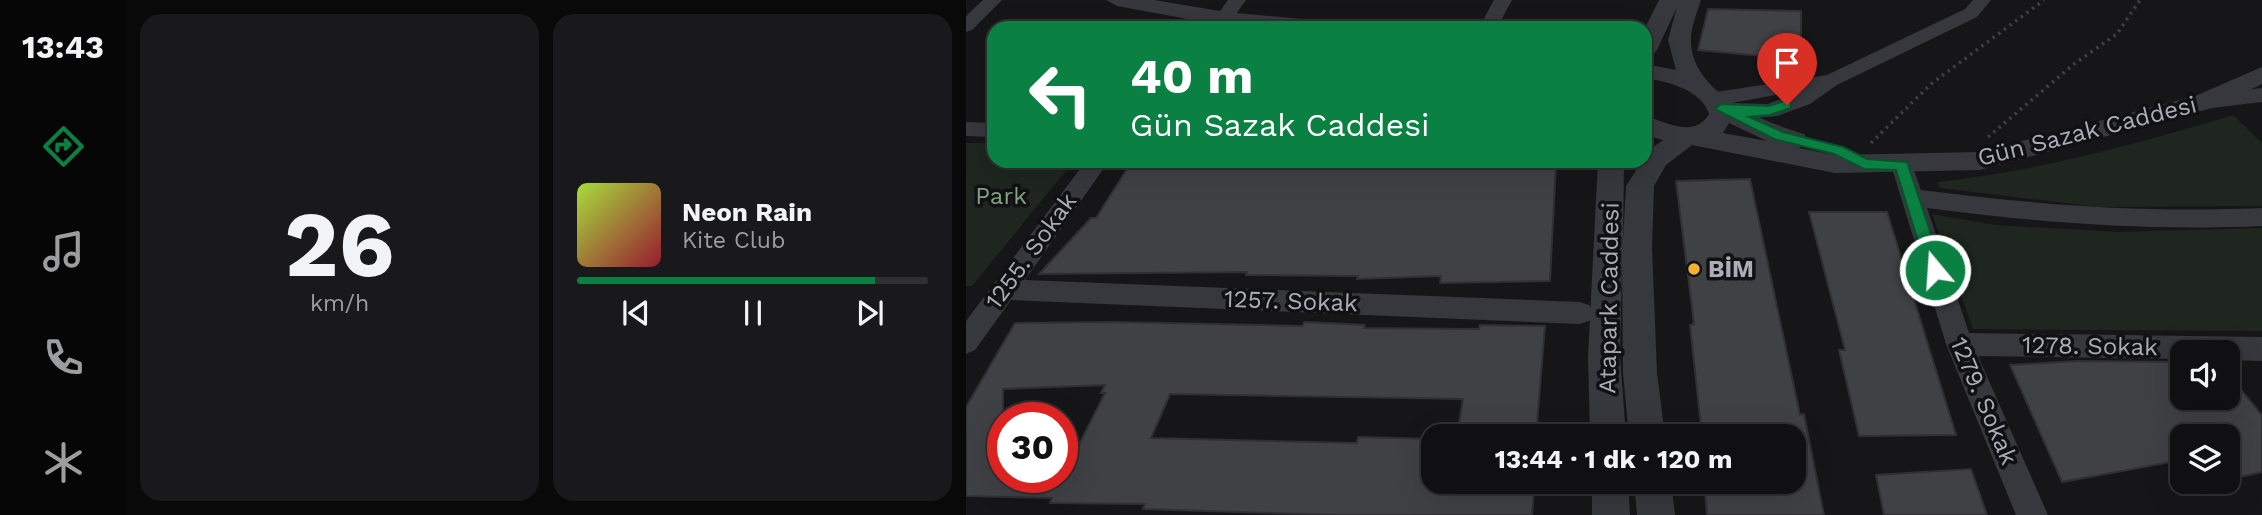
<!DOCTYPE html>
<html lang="tr">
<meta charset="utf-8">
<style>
body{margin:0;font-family:"Work Sans",sans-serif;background:#19191b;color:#f1f3f6;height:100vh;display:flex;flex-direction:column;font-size:26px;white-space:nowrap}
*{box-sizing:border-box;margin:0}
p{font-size:23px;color:#9c9d9f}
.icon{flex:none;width:38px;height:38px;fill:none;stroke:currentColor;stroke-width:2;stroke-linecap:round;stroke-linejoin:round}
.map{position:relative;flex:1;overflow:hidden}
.panel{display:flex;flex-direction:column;gap:14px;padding:14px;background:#09090a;width:840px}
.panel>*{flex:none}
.guide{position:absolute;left:21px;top:21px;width:665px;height:147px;border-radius:21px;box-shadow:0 7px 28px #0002,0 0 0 2px #303032;background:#0b8043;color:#fff;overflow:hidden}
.buttons{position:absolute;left:1204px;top:340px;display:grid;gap:14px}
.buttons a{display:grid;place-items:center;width:70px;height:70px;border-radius:14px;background:#101012;box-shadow:0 7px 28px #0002,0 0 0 2px #303032;font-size:35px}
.speed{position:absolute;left:21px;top:402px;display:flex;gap:14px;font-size:35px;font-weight:700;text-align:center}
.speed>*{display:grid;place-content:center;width:91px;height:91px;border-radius:50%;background:#101012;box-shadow:0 7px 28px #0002,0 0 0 2px #303032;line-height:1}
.speed .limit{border:10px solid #d22;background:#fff;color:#111}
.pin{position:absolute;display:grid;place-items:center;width:60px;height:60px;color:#fff;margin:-72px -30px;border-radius:50% 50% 50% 0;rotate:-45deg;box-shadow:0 0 7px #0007}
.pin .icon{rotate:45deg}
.me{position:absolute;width:77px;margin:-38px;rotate:342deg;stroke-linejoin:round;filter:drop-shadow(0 0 5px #0008)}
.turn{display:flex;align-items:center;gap:24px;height:147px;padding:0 28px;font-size:32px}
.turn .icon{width:91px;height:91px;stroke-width:2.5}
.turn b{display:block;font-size:49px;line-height:60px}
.panel .tile{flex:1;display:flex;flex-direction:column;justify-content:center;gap:10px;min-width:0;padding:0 24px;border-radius:21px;background:#19191b}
.panel .dial{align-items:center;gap:0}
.dial b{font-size:91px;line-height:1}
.song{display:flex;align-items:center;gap:21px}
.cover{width:84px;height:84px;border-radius:10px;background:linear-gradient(135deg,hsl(80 70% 55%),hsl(350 70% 35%))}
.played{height:7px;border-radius:4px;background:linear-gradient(90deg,#0b8043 85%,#303032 85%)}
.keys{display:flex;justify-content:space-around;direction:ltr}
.panel .tiles{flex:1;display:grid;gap:14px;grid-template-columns:repeat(2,1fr)}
.trip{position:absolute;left:455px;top:424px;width:385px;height:70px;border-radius:21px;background:#101012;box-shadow:0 7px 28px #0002,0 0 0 2px #303032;font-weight:700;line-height:70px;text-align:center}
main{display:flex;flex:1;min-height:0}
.dock{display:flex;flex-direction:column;width:126px;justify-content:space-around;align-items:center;background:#060607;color:#9c9d9f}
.dock .icon{width:49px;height:49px}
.dock .selected{color:#0b8043}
.dock b{font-size:32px;color:#f1f3f6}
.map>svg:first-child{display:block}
.green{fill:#1e261f}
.building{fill:#404145;stroke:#303034;stroke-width:2;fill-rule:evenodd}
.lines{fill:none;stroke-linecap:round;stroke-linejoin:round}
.path{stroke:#3d3f44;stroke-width:3.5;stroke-dasharray:2.5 4.5;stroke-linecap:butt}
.minor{fill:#37383d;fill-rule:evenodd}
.tertiary{fill:#37383d;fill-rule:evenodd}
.route{fill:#0b8043;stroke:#07532c;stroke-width:2}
.poi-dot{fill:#f2b134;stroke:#111113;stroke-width:2.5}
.labels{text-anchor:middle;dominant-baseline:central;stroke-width:7;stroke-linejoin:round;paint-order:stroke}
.street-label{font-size:24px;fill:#a8adb8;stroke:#111113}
.park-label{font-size:24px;fill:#7fa381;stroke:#111113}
.poi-label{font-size:24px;font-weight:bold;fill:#a8adb8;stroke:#111113;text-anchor:start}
</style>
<main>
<nav class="dock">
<b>13:43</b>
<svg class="icon selected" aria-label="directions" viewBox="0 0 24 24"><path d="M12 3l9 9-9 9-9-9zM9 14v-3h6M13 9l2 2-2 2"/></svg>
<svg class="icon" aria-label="music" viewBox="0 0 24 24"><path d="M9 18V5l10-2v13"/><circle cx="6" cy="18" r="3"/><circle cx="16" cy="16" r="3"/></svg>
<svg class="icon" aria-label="phone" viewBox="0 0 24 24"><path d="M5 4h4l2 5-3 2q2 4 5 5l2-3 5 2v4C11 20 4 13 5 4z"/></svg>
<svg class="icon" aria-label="climate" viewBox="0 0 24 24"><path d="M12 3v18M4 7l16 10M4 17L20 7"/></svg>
</nav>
<section class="panel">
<div class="tiles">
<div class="tile dial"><b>26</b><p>km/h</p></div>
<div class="tile">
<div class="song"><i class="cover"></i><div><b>Neon Rain</b><p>Kite Club</p></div></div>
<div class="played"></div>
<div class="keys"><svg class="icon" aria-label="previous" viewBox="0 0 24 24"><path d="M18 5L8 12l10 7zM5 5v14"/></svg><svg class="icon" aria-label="pause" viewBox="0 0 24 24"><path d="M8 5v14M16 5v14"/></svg><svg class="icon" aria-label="next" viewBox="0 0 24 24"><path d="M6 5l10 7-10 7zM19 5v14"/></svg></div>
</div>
</div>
</section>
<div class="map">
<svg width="1296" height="515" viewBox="0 0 1296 515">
<rect width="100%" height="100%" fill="#161618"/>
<g class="green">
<path d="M1267,115L1296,143V206L1132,207L975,188L971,182C1073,171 1170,144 1267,115Z"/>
<path d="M0,143H28V161H108L6,286H0Z"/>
<path d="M966,214L1030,225L1152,232L1296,228V331L1007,329Z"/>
</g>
<g class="building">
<path d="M742,9L835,11V47L797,56L732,50Z"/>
<path d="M166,161H226L224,164L590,162L584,281L474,283L475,276L391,279L392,276L280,275L281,272L73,274L125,218H130Z"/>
<path d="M784,179L834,415L838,414L858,515H741L738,481H828V436H736L724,325L728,324L710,181Z"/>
<path d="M843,212H921L990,435L893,436L873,350H879Z"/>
<path d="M148,322L337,326L338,322L399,325L398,328L513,329L514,325L579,326L570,436H491L497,399L204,394L185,438L391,443L392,437L467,439L459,481H569L566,515H373L177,509L179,504L84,503L86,498L0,496V407L49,323ZM139,385L135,393H139L96,478H37V389Z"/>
<path d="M1111,361L1216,362V397H1262V374L1296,415V472L1262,480V436H1216V460L1096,482L1044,365Z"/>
<path d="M1005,469L1021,515H918L910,475Z"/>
</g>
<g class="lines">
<g class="path">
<path d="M1022,137L1108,64L1151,34L1174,0"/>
<path d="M905,143L965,84L1078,0"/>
</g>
<g class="minor">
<path d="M17,0H36L6,30L0,32V16Z"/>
<path d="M262,0H280L260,28H242Z"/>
<path d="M528,0H546L531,28H513Z"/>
<path d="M1007,0H1025L1011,17L871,85L844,104L811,116L782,119L748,114L745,109L747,105L740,99L750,92L861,75L999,9ZM837,90L802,104L765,103Z"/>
<path d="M1296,88V102L1237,109L1227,102L1237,95Z"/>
<path d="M0,122L28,123V137L0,136Z"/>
<path d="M936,157L944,159L955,190C1072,205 1178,213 1296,208V226C1180,231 1076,223 961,208L1003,333L1296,337V361L1262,360V352H1216V359L1012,356L1082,515H1050L980,344L925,165L928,159Z"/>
<path d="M120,161H143L59,280L614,302L623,305L627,313L623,321L614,324L45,300L9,350L0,354V321Z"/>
</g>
<g class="tertiary">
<path d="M140,0H188L260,12L360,21L371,28L260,26L151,6Z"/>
<path d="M693,0H735C731,13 724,29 725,42C726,92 796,122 838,134L842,140L833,148L869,155L1014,152L1229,96L1296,67V84L1246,108L1014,170L869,173L726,145L700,165L688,186L686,248L691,373L699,436H663L657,373L656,260L654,357L660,436H624L622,357L632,161H658L657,241L660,186L676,161H679L682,151L697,140L679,135V116C701,122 728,139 743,114C735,89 702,82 679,78V64L710,70L702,40L711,7L691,50L687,55L679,57V28ZM763,123L801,141L757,133Z"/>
<path d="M626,481H662L664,515H626Z"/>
<path d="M668,481H705L709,515H671Z"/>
</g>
</g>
<path class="route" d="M821,100L825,102V108L804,115L783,117L817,132L877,147L901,159L941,162L977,270L975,275L969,277L961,270L930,170L898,169L868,154L808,139L749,109L755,104L803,106Z"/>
<circle class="poi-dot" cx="728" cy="269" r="7"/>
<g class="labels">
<g class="street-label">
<text transform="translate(1121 131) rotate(-14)">Gün Sazak Caddesi</text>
<text transform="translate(65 251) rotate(-54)">1255. Sokak</text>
<text transform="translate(643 298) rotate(-89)">Atapark Caddesi</text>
<text transform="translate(325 301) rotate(2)">1257. Sokak</text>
<text transform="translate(1124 346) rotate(1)">1278. Sokak</text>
<text transform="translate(1018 401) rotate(67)">1279. Sokak</text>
</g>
<g class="park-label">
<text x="35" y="196">Park</text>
</g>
<g class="poi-label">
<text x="742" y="269">BİM</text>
</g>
</g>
</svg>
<div class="buttons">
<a><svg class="icon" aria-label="sound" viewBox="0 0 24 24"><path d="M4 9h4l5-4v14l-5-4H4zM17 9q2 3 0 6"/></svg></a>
<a><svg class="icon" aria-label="layers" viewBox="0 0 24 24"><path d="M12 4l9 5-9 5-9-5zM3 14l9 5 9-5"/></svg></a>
</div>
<div class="speed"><div class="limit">30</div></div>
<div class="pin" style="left:821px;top:105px;background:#d93025"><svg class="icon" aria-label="arrive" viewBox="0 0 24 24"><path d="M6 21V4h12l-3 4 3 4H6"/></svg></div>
<svg class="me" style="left:969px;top:270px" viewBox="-20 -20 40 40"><circle r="17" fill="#0b8043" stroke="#fff" stroke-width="3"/><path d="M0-11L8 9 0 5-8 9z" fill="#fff"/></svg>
<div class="trip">13:44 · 1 dk · 120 m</div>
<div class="guide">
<div class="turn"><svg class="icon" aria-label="left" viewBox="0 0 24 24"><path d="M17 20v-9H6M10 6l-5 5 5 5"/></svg><div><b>40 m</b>Gün Sazak Caddesi</div></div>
</div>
</div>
</main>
